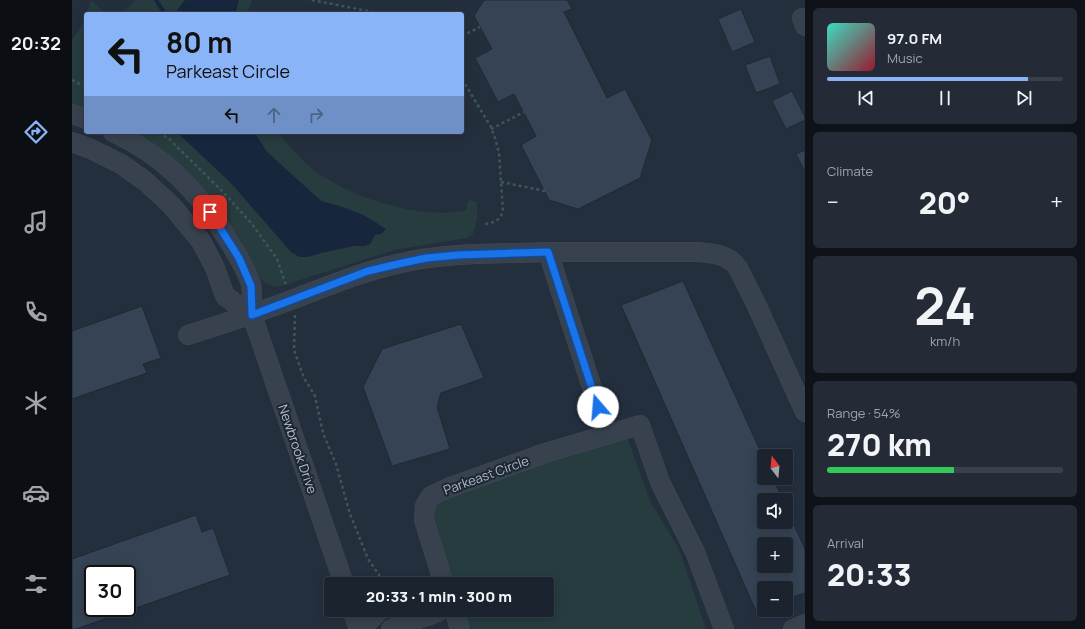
<!DOCTYPE html>
<meta charset="utf-8">
<style>
body{margin:0;font-family:Manrope,sans-serif;background:#242b36;color:#f1f3f6;height:100vh;display:flex;flex-direction:column;font-size:15px;white-space:nowrap}
*{box-sizing:border-box;margin:0}
p{font-size:13px;color:#a0a4aa}
.icon{flex:none;width:22px;height:22px;fill:none;stroke:currentColor;stroke-width:2;stroke-linecap:round;stroke-linejoin:round}
.map{position:relative;flex:1;overflow:hidden}
.sheet{display:flex;flex-direction:column;gap:8px;padding:8px;background:#0f1319;width:280px}
.sheet>*{flex:none}
.guide{position:absolute;left:12px;top:12px;width:380px;height:122px;border-radius:4px;box-shadow:0 2px 10px #0003,0 0 0 1px #39404a;background:#8ab4f8;color:#111;overflow:hidden}
.needle{width:26px;rotate:344deg}
.buttons{position:absolute;left:685px;top:449px;display:grid;gap:8px}
.buttons a{display:grid;place-items:center;width:36px;height:36px;border-radius:4px;background:#1b232e;box-shadow:0 2px 10px #0003,0 0 0 1px #39404a;font-size:20px}
.speed{position:absolute;left:12px;top:565px;display:flex;gap:8px;font-size:20px;font-weight:700;text-align:center}
.speed>*{display:grid;place-content:center;width:52px;height:52px;border-radius:50%;background:#1b232e;box-shadow:0 2px 10px #0003,0 0 0 1px #39404a;line-height:1}
.speed .limit{border:2px solid #111;border-radius:6px;background:#fff;color:#111}
.pin{position:absolute;display:grid;place-items:center;width:34px;height:34px;color:#fff;margin:-17px;border-radius:8px;box-shadow:0 2px 6px #0006}
.me{position:absolute;width:44px;margin:-22px;rotate:342deg;stroke-linejoin:round;filter:drop-shadow(0 0 3px #0008)}
.turn{display:flex;align-items:center;gap:14px;height:84px;padding:0 16px;font-size:18px}
.turn .icon{width:52px;height:52px;stroke-width:2.5}
.turn b{display:block;font-size:28px;line-height:34px}
.lanes{display:flex;align-items:center;height:38px;padding:0 16px;background:#0003;justify-content:center;gap:20px;direction:ltr}
.lanes .off{opacity:.35}
.big{font-size:30px;font-weight:800;line-height:1.1}
.sheet .card{flex:1;display:flex;flex-direction:column;justify-content:center;gap:6px;min-width:0;padding:0 14px;border-radius:6px;background:#242b36}
.sheet .dial{align-items:center;gap:0}
.dial b{font-size:52px;line-height:1}
.song{display:flex;align-items:center;gap:12px}
.cover{width:48px;height:48px;border-radius:6px;background:linear-gradient(135deg,hsl(170 70% 55%),hsl(350 70% 35%))}
.played{height:4px;border-radius:2px;background:linear-gradient(90deg,#8ab4f8 85%,#39404a 85%)}
.keys{display:flex;justify-content:space-around;direction:ltr}
.heat{display:flex;justify-content:space-between;align-items:center;font-size:22px;direction:ltr}
.charge{height:6px;border-radius:3px;background:linear-gradient(90deg,#34c759 54%,#39404a 0)}
.trip{position:absolute;left:252px;top:577px;width:230px;height:40px;border-radius:4px;background:#1b232e;box-shadow:0 2px 10px #0003,0 0 0 1px #39404a;font-weight:800;line-height:40px;text-align:center}
main{display:flex;flex:1;min-height:0}
.tab-bar{display:flex;flex-direction:column;width:72px;justify-content:space-around;align-items:center;background:#0b0e12;color:#a0a4aa}
.tab-bar .icon{width:28px;height:28px}
.tab-bar .on{color:#8ab4f8}
.tab-bar b{font-size:18px;color:#f1f3f6}
.map>svg:first-child{display:block}
.green{fill:#263c3f}
.water{fill:#17263c}
.lines{fill:none;stroke-linecap:round;stroke-linejoin:round}
.stream{stroke:#17263c;stroke-width:4}
.building{fill:#364354;stroke:#1f2835;fill-rule:evenodd}
.minor-casing{stroke:#414a57;stroke-width:20}
.path{stroke:#3f5557;stroke-width:2.5;stroke-dasharray:3 3;stroke-linecap:butt}
.minor{stroke:#38414e;stroke-width:19}
.route-casing{stroke:#114b97;stroke-width:10}
.route{stroke:#1a73e8;stroke-width:7}
.labels{text-anchor:middle;dominant-baseline:central;stroke-width:4;stroke-linejoin:round;paint-order:stroke}
.street-label{font-size:13px;fill:#b4bcc9;stroke:#1d2633}
</style>
<main>
<nav class="tab-bar">
<b>20:32</b>
<svg class="icon on" aria-label="directions" viewBox="0 0 24 24"><path d="M12 3l9 9-9 9-9-9zM9 14v-3h6M13 9l2 2-2 2"/></svg>
<svg class="icon" aria-label="music" viewBox="0 0 24 24"><path d="M9 18V5l10-2v13"/><circle cx="6" cy="18" r="3"/><circle cx="16" cy="16" r="3"/></svg>
<svg class="icon" aria-label="phone" viewBox="0 0 24 24"><path d="M5 4h4l2 5-3 2q2 4 5 5l2-3 5 2v4C11 20 4 13 5 4z"/></svg>
<svg class="icon" aria-label="climate" viewBox="0 0 24 24"><path d="M12 3v18M4 7l16 10M4 17L20 7"/></svg>
<svg class="icon" aria-label="car" viewBox="0 0 24 24"><path d="M5 17H2v-5l4-1 3-4h7l3 4 3 1v5h-3M9 17h6M6 11h13"/><circle cx="7" cy="17" r="2"/><circle cx="17" cy="17" r="2"/></svg>
<svg class="icon" aria-label="filters" viewBox="0 0 24 24"><path d="M4 7h16M4 17h16"/><circle cx="9" cy="7" r="2"/><circle cx="15" cy="17" r="2"/></svg>
</nav>
<div class="map">
<svg width="733" height="629" viewBox="0 0 733 629">
<rect width="100%" height="100%" fill="#242f3e"/>
<g class="green">
<path d="M63,0H113L102,14H15L19,1C24,4 30,11 35,12C47,15 57,9 63,0Z"/>
<path d="M167,0H180L175,14H163Z"/>
<path d="M14,17V110L0,106V40L10,25Z"/>
<path d="M59,132H105L160,184L219,252L228,257H235L249,253L281,246H292L297,244L303,235L307,224L291,215L270,207L249,201L195,152L182,132H205C215,143 225,156 237,166C272,196 349,221 395,210V203L397,200L405,202V219L401,234L394,238L322,250L206,287C199,286 194,284 189,279L167,237L129,187Z"/>
<path d="M554,434L578,501L607,549L634,629H399L392,610H475V584H383L359,514L360,510L369,499Z"/>
</g>
<g class="water">
<path d="M113,0H167L163,14H102Z"/>
<path d="M105,132H182L195,152L249,201L270,207L291,215L314,229L309,234L303,235L298,244L292,246H281L249,253L235,257H228L219,252L160,184Z"/>
</g>
<g class="lines">
<path class="stream" d="M84,0L93,14"/>
</g>
<g class="building">
<path d="M412,0H495L500,9L492,12L535,98L553,89L580,140L568,178L506,209L477,200L449,145L464,136L442,94L426,102L403,58L420,49L402,16Z"/>
<path d="M669,9L683,42L660,52L646,19Z"/>
<path d="M698,56L708,84L684,93L673,65Z"/>
<path d="M720,91L733,117V120L714,129L700,101Z"/>
<path d="M733,150V172L724,154Z"/>
<path d="M611,281L692,459V478H701L711,500H692V522H714V507L733,549V593L714,599V588H692V606L683,609L549,305ZM692,544H714V566H692Z"/>
<path d="M70,306L89,358L71,364L75,373L0,399V331Z"/>
<path d="M389,324L412,378L369,393L365,407L378,449L320,466L291,387L310,349Z"/>
<path d="M124,515L130,532L141,528L158,575L4,629H0V559ZM21,574H55V608H21Z"/>
</g>
<g class="lines">
<defs>
<g id="minor">
<path d="M730,18L733,26"/>
<path d="M0,114L14,119"/>
<path d="M41,132C92,156 125,190 155,238C164,253 174,268 179,284C181,293 179,306 180,315L272,584"/>
<path d="M0,142L19,149L49,164L73,181L99,205L129,241L143,268L153,296L180,315"/>
<path d="M476,252H625C640,253 656,254 666,268L684,304L733,412"/>
<path d="M116,335C150,324 185,313 219,300C254,287 289,272 325,264C374,252 426,254 476,252L535,434"/>
<path d="M372,584L352,520L353,506L359,496L376,488L473,453L568,425L588,482L623,552L652,629"/>
<path d="M280,610L287,629"/>
<path d="M382,610L388,629"/>
<path d="M289,629L308,610"/>
<path d="M319,629L366,612L368,610"/>
<path d="M721,629L733,624"/>
</g>
</defs>
<use href="#minor" class="minor-casing"/>
<g class="path">
<path d="M240,0L311,14"/>
<path d="M390,36L408,27"/>
<path d="M390,79L419,127L423,138L427,153L431,211C428,221 421,223 413,224"/>
<path d="M0,80L14,87"/>
<path d="M419,129L452,112"/>
<path d="M87,132L97,139L151,192L180,224L205,259L214,285"/>
<path d="M429,182L473,191"/>
<path d="M223,315L222,350L232,378L243,396L251,433L264,464L278,514L296,559L307,575L308,584"/>
</g>
<use href="#minor" class="minor"/>
</g>
<g class="lines">
<defs>
<path id="route" d="M138,212L167,258L179,286L180,315L296,271L326,264L354,258L386,255L476,252L526,407"/>
</defs>
<use href="#route" class="route-casing"/>
<use href="#route" class="route"/>
</g>
<g class="labels">
<g class="street-label">
<text transform="translate(226 449) rotate(71)">Newbrook Drive</text>
<text transform="translate(414 475) rotate(-20)">Parkeast Circle</text>
</g>
</g>
</svg>
<div class="buttons">
<a><svg class="needle" viewBox="-14 -14 28 28"><path d="M0-13l5 13h-10z" fill="#e53935"/><path d="M0 13l5-13h-10z" fill="#a0a4aa"/></svg></a>
<a><svg class="icon" aria-label="sound" viewBox="0 0 24 24"><path d="M4 9h4l5-4v14l-5-4H4zM17 9q2 3 0 6"/></svg></a>
<a>+</a>
<a>−</a>
</div>
<div class="speed"><div class="limit">30</div></div>
<div class="pin" style="left:138px;top:212px;background:#d93025"><svg class="icon" aria-label="arrive" viewBox="0 0 24 24"><path d="M6 21V4h12l-3 4 3 4H6"/></svg></div>
<svg class="me" style="left:526px;top:407px" viewBox="-20 -20 40 40"><circle r="19" fill="#fff"/><path d="M0-13L10 11 0 6-10 11z" fill="#1a73e8"/></svg>
<div class="trip">20:33 · 1 min · 300 m</div>
<div class="guide">
<div class="turn"><svg class="icon" aria-label="left" viewBox="0 0 24 24"><path d="M17 20v-9H6M10 6l-5 5 5 5"/></svg><div><b>80 m</b>Parkeast Circle</div></div>
<div class="lanes"><svg class="icon" aria-label="left" viewBox="0 0 24 24"><path d="M17 20v-9H6M10 6l-5 5 5 5"/></svg><svg class="icon off" aria-label="ahead" viewBox="0 0 24 24"><path d="M12 20V5M6 11l6-6 6 6"/></svg><svg class="icon off" aria-label="right" viewBox="0 0 24 24"><path d="M7 20v-9h11M14 6l5 5-5 5"/></svg></div>
</div>
</div>
<section class="sheet">
<div class="card">
<div class="song"><i class="cover"></i><div><b>97.0 FM</b><p>Music</p></div></div>
<div class="played"></div>
<div class="keys"><svg class="icon" aria-label="previous" viewBox="0 0 24 24"><path d="M18 5L8 12l10 7zM5 5v14"/></svg><svg class="icon" aria-label="pause" viewBox="0 0 24 24"><path d="M8 5v14M16 5v14"/></svg><svg class="icon" aria-label="next" viewBox="0 0 24 24"><path d="M6 5l10 7-10 7zM19 5v14"/></svg></div>
</div>
<div class="card"><p>Climate</p>
<div class="heat"><a>−</a><b class="big">20°</b><a>+</a></div>
</div>
<div class="card dial"><b>24</b><p>km/h</p></div>
<div class="card"><p>Range · 54%</p><b class="big">270 km</b><div class="charge"></div></div>
<div class="card"><p>Arrival</p><b class="big">20:33</b></div>
</section>
</main>
